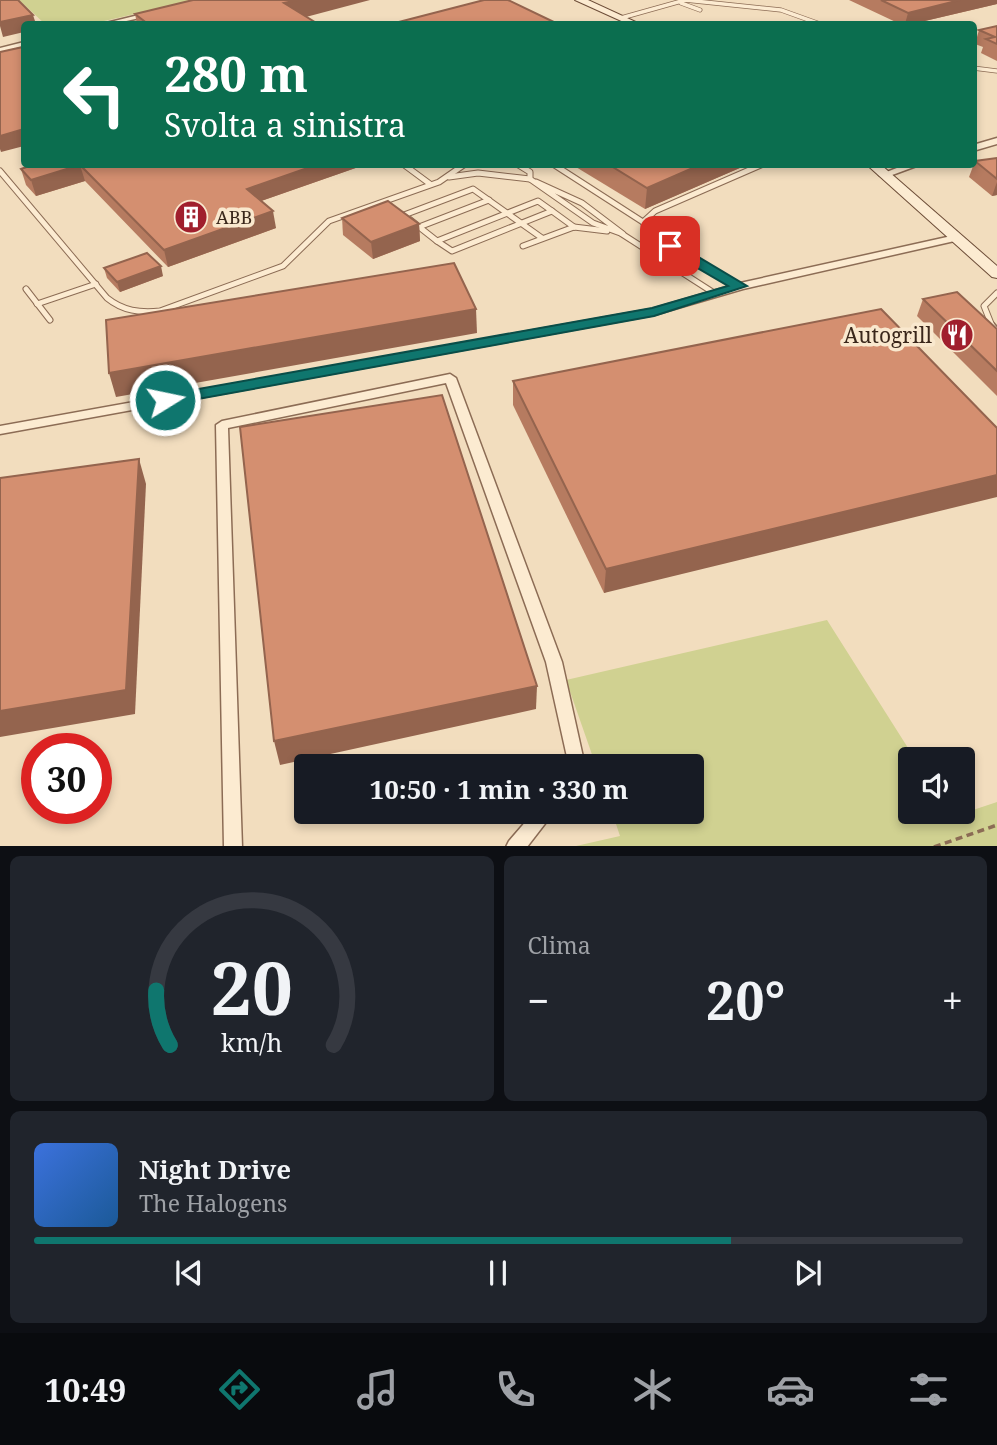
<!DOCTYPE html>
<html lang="it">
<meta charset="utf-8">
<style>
body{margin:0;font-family:"Noto Serif",serif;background:#20242c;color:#f1f3f6;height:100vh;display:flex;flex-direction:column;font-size:26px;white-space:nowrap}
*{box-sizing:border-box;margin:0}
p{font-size:23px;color:#9ea1a6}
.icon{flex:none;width:38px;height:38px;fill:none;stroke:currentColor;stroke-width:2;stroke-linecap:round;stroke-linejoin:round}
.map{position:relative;height:846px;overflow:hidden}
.side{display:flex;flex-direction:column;gap:10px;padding:10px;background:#0d0f14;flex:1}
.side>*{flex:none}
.guide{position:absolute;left:21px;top:21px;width:956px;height:147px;border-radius:7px;box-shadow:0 4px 10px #0003;background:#0b6e4f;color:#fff;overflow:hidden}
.fabs{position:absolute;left:898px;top:747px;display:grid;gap:14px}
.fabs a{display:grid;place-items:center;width:77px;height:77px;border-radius:7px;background:#171b24;box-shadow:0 4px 10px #0003;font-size:35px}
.speed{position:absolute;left:21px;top:733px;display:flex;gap:14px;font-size:35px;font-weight:700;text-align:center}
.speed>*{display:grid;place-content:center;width:91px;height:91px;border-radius:50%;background:#171b24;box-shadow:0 4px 10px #0003;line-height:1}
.speed .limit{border:10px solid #d22;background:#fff;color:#111}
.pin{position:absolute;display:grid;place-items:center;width:60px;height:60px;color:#fff;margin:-30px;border-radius:14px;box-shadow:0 4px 10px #0006}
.me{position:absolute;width:77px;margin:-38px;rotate:80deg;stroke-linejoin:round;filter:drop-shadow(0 0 5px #0008)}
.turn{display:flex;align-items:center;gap:24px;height:147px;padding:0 28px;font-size:32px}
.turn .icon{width:91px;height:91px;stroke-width:2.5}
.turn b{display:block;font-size:49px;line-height:60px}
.big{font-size:52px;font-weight:700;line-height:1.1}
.side .card{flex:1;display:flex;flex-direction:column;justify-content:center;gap:10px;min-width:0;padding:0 24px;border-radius:10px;background:#20242c}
.side .dial{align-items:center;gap:0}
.dial svg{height:182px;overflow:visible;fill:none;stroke:#363941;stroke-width:7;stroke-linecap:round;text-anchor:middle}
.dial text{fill:#f1f3f6;stroke:none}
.song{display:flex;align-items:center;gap:21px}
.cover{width:84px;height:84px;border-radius:10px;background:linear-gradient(135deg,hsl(220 70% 55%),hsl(210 70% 35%))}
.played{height:7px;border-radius:4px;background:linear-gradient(90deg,#0f766e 75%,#363941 75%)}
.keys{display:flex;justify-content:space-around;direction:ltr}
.heat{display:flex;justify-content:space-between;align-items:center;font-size:38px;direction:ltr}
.side .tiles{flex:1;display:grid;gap:10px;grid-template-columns:1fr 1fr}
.card:last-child{grid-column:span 2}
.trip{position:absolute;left:294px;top:754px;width:410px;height:70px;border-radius:7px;background:#171b24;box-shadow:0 4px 10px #0003;font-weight:700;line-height:70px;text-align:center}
.menu{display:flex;height:112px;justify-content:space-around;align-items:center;background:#090b0e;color:#9ea1a6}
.menu .icon{width:49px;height:49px}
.menu .current{color:#0f766e}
.menu b{font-size:32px;color:#f1f3f6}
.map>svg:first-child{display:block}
.green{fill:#d0d191}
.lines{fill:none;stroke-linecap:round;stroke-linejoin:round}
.service-far2-casing{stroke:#8c6c55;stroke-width:5}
.service-far1-casing{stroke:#8c6c55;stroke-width:7}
.service-casing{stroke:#8c6c55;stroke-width:9}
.minor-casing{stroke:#8c6c55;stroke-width:3}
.secondary-casing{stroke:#6d4d38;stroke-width:2}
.path{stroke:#8c6c55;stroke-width:3.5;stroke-dasharray:7 4.5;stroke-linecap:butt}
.service-far2{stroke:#fcebd1;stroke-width:3.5}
.service-far1{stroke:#fcebd1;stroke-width:5}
.service{stroke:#fcebd1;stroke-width:6}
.minor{fill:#fcebd1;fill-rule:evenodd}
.secondary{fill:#fcebd1;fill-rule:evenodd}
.wall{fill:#b67b60}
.shaded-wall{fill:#94644e}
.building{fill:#d48f70;stroke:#94644e;stroke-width:2}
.route{fill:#0f766e;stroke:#0a4d48;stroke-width:2}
.labels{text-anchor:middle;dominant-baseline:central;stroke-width:7;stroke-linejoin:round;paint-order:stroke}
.far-poi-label{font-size:18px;fill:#3a271b;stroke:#f9e8ce;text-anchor:start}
.poi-label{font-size:21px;fill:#3a271b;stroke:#f9e8ce;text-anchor:end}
</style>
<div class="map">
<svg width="997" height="847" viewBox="0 0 997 847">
<rect width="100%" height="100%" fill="#f2ddbe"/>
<g class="green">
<path d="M19,0H196L91,24H45Z"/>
<path d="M827,620L915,759L910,760V812H948L952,817L997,802V846H576L620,836L612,812H691V766H596L566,680Z"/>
</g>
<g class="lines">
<defs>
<g id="service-far2">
<path d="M681,3L700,10"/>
<path d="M621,18L685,0L781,10L820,24"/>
<path d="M973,68L997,71"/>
</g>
<g id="service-far1">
<path d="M403,164L430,184"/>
<path d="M517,164L530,172V179L593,223L623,234L582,203L536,182"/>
<path d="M553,164L643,222"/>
<path d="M0,171L107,298C123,311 140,313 160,311L283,266L329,221L439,182L465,164"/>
<path d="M449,177L478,173L530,179"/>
<path d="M538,201L552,211L452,251L437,241Z"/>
<path d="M552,211L574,227"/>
<path d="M419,227L489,200"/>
<path d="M622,234L714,293"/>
<path d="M437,241L404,215L473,189L542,238"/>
<path d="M523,246L574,227L607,231"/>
<path d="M740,286L649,234L643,222L655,211L763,164"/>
<path d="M26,289L50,320"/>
<path d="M37,304L96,284"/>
<path d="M992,326L984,306L997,293"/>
</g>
<path id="service" d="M991,325L997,332"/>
<g id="minor">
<path d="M151,12L153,13V15L113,24H102Z"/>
<path d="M24,42V46L0,52V48Z"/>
<path d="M997,138V144L973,151V145Z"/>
<path d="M907,164H922L884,178L879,175Z"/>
<path d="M956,235L961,238L959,240L743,289L654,315L0,434V426L652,309L740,283Z"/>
<path d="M450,374L456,378L562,662L585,766H569L546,662L446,383L228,428L242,847H224L216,425L222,421Z"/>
<path d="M534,812H554L527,847H506L509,841Z"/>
</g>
<g id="secondary">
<path d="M575,0H588L640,24H628Z"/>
<path d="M866,164H880L997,266V278L992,277Z"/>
</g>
</defs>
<use href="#service-far2" class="service-far2-casing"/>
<use href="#service-far1" class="service-far1-casing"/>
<use href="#service" class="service-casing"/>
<use href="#minor" class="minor-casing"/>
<use href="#secondary" class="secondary-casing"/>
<path class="path" d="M934,847L997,825"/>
<use href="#service-far2" class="service-far2"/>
<use href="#service-far1" class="service-far1"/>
<use href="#service" class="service"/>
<use href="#minor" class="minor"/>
<use href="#secondary" class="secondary"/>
</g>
<g class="wall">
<path d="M849,0H997V4L912,24H900Z"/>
<path d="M135,14L306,17L318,24H137Z"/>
<path d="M997,26V61L981,53L983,47L975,44L979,30Z"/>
<path d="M997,158V195L992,196L969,177L975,161Z"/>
<path d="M35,164H367L261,201L276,228L168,267L85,181L36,196L26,185L21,169Z"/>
<path d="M571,164H749L645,209Z"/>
<path d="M342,218L419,224L420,241L373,259L343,235Z"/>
<path d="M104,268L163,276L120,292L107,278Z"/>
<path d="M923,299L997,329V396L917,316Z"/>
<path d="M513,381L997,428L604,593L513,405Z"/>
</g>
<g class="shaded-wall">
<path d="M298,0H370L287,22L284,3Z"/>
<path d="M960,0H997V4L912,24H905L908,13Z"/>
<path d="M33,15L36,24H24V32L3,37L0,26V22Z"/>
<path d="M24,129V146L1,152L0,149V136Z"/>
<path d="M319,164H367L250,205L247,189Z"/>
<path d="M702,164H749L645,209L647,188Z"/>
<path d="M80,165L85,181L36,196L31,180Z"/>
<path d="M997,182V195L992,196Z"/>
<path d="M273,211L276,228L168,267L164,250Z"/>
<path d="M419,224L420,241L373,259L371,242Z"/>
<path d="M161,266L163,276L120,292L117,282Z"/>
<path d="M476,309L477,333L116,397L109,373Z"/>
<path d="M139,459L146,484L135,714L0,737V711Z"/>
<path d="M997,475V497L604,593L606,569Z"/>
<path d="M537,686L536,709L280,765L274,741Z"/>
</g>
<g class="building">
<path d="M0,0H18L33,15L0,22Z"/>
<path d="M193,0H298L284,3L318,24H148L135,14Z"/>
<path d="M484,0H508L558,24H391Z"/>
<path d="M881,0H960L908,13Z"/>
<path d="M997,26V44L986,39L995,37L979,30Z"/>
<path d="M23,47L24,49V129L0,136V52Z"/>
<path d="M997,158V179L975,161Z"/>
<path d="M35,164H319L247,189L273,211L164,250L80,165L31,180L21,169Z"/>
<path d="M608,164H702L647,188Z"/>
<path d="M388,201L419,224L371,242L342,218Z"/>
<path d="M147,253L161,266L117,282L104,268Z"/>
<path d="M454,263L476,309L109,373L106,320Z"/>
<path d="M957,292L997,329V371L923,299Z"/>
<path d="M881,309L997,428V475L606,569L513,381Z"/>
<path d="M442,395L537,686L274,741L240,427Z"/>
<path d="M139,459L126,690L0,711V478Z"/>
</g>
<path class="route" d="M665,243H675L747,286L654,316L165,405L157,400L165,395L652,308L728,286L665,249Z"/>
<defs>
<symbol id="building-disc" viewBox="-11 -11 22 22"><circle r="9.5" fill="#a01f2d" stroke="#f9e8ce"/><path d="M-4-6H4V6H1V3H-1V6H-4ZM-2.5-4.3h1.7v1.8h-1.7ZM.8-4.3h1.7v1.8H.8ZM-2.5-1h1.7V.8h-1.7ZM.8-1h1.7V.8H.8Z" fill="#fff"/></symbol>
<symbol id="restaurant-disc" viewBox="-11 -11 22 22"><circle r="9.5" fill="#a01f2d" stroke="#f9e8ce"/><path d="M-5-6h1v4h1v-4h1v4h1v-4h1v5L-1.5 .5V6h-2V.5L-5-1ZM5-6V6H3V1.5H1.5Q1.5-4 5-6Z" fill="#fff"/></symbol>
</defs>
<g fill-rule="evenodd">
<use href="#building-disc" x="172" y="198" width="38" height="38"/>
<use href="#restaurant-disc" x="938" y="316" width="38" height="38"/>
</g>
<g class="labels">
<g class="far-poi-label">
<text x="216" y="217">ABB</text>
</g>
<g class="poi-label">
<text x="932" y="335">Autogrill</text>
</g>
</g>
</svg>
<div class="fabs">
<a><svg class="icon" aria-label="sound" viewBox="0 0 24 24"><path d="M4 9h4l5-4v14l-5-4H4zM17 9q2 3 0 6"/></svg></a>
</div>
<div class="speed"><div class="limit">30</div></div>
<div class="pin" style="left:670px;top:246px;background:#d93025"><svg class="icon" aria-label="arrive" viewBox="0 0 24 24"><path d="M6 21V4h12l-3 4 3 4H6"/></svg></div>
<svg class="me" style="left:165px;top:400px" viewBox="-20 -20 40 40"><circle r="17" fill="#0f766e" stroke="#fff" stroke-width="3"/><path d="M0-11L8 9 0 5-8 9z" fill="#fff"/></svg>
<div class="trip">10:50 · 1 min · 330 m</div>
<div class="guide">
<div class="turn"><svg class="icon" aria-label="left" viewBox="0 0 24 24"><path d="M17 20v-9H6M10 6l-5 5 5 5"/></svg><div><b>280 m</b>Svolta a sinistra</div></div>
</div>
</div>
<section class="side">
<div class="tiles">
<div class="card dial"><svg viewBox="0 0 100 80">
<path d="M14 69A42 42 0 1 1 86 69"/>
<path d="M14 69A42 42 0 0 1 8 45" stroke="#0f766e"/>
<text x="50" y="56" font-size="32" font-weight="700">20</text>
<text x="50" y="72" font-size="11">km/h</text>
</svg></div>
<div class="card"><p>Clima</p>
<div class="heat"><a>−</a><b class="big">20°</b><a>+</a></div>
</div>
<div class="card">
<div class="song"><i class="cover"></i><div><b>Night Drive</b><p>The Halogens</p></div></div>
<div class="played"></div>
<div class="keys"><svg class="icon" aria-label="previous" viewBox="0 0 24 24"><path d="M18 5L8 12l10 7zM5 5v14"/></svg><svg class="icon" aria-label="pause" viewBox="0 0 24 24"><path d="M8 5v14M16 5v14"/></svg><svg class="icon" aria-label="next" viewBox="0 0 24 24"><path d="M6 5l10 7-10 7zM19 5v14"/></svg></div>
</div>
</div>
</section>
<nav class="menu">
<b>10:49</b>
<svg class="icon current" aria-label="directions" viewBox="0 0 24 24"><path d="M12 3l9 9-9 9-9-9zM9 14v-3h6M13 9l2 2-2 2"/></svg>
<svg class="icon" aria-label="music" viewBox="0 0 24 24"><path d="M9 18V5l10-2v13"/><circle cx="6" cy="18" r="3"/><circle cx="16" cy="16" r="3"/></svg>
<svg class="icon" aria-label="phone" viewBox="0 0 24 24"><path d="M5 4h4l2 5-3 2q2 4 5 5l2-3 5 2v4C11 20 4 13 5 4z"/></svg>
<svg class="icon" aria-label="climate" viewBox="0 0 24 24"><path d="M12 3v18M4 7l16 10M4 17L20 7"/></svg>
<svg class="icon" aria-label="car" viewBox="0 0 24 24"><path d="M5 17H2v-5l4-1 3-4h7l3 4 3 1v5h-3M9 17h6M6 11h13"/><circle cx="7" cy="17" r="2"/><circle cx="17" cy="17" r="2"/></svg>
<svg class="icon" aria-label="filters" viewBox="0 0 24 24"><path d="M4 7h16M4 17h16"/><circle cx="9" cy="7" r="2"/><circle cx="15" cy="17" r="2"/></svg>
</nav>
